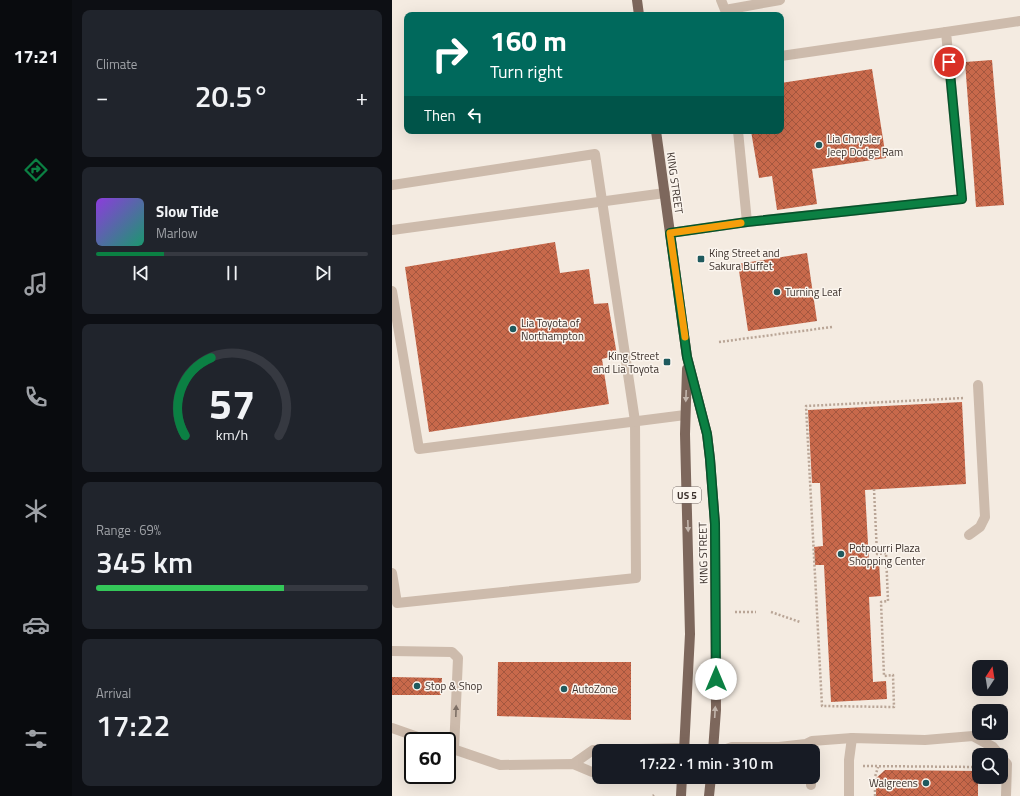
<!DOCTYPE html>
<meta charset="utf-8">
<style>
body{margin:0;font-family:"Titillium Web",sans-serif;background:#20242c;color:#f1f3f6;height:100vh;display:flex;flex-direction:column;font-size:15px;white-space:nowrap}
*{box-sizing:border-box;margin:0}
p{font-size:13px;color:#9ea1a6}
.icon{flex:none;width:22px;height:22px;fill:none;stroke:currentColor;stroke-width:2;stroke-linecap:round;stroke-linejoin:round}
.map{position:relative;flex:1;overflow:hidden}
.panel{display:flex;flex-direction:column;gap:10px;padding:10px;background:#0d0f14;width:320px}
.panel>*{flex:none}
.top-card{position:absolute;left:12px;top:12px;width:380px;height:122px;border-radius:8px;box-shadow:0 4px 16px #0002;background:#00695c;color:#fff;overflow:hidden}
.needle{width:26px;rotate:12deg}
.fabs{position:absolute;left:580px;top:660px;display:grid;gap:8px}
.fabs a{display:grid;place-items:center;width:36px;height:36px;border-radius:8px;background:#171b24;box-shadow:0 4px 16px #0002;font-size:20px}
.speed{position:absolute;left:12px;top:732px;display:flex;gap:8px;font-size:20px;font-weight:700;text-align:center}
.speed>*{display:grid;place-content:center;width:52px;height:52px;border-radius:50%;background:#171b24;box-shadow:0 4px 16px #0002;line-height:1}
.speed .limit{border:2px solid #111;border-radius:6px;background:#fff;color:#111}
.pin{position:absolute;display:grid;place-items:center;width:34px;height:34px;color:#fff;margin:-17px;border:2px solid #fff;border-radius:50%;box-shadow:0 1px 4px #0007}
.me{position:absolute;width:44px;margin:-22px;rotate:0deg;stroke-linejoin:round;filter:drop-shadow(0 0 3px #0008)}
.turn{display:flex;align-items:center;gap:14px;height:84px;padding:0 20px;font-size:18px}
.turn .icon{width:52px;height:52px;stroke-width:2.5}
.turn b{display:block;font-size:28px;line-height:34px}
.then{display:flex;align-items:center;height:38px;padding:0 20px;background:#0003;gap:8px;font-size:15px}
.big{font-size:30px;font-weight:600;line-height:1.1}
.panel .widget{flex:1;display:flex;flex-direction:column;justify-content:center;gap:6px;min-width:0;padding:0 14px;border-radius:8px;background:#20242c}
.panel .dial{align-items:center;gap:0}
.dial svg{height:104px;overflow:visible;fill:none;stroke:#363941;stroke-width:7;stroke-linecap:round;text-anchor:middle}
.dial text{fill:#f1f3f6;stroke:none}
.song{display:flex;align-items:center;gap:12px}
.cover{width:48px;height:48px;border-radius:6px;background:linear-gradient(135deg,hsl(270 70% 55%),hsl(160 70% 35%))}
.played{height:4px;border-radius:2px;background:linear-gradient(90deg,#0b8043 25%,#363941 25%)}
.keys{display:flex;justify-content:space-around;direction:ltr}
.heat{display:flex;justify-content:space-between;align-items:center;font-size:22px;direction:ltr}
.charge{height:6px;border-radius:3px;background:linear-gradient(90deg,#34c759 69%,#363941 0)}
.trip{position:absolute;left:200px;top:744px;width:228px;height:40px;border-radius:8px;background:#171b24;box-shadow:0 4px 16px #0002;font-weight:600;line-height:40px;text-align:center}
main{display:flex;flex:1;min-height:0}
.tab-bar{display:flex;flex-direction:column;width:72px;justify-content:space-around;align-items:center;background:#090b0e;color:#9ea1a6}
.tab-bar .icon{width:28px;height:28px}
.tab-bar .current{color:#0b8043}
.tab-bar b{font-size:18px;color:#f1f3f6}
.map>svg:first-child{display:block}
.building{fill:url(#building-cross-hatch)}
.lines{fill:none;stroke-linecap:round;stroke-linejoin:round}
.path{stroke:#b9a596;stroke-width:2.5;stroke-dasharray:2 2;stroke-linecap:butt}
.service{stroke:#cdbbac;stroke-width:10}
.primary{stroke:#7d675c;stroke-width:10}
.oneway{fill:#c2b5ac}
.oneway2{fill:#7d6f65}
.route-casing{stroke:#07532c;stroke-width:10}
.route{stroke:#0b8043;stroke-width:7}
.slow{stroke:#f59e0b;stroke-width:7}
.poi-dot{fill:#1f5a5e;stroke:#fbf5ee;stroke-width:1.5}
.labels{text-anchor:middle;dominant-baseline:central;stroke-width:3;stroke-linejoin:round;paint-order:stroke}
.shield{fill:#fbf5ee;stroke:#756b66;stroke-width:1}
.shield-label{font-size:10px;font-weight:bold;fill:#3b302b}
.poi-label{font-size:11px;fill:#3b302b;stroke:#fbf5ee;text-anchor:start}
.street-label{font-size:11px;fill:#3b302b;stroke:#fbf5ee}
</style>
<main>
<nav class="tab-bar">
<b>17:21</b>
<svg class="icon current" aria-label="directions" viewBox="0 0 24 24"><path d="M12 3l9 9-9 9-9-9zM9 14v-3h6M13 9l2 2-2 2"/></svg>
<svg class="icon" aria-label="music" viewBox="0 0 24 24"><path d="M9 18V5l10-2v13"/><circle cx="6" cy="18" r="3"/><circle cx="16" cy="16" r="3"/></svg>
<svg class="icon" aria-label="phone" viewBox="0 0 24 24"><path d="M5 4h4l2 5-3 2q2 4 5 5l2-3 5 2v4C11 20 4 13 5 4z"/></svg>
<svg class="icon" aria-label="climate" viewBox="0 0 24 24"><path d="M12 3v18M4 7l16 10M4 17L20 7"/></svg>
<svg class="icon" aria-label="car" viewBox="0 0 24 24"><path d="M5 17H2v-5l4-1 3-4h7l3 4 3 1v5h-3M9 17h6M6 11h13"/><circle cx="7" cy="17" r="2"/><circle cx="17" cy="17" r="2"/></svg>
<svg class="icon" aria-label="filters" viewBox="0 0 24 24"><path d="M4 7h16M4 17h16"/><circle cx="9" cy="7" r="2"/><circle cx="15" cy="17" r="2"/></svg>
</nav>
<section class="panel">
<div class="widget"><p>Climate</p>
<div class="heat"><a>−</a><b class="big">20.5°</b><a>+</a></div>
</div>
<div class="widget">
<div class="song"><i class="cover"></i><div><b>Slow Tide</b><p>Marlow</p></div></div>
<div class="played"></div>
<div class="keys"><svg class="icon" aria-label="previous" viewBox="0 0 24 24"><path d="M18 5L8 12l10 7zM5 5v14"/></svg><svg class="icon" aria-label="pause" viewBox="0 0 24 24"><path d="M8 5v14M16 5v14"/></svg><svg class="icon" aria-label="next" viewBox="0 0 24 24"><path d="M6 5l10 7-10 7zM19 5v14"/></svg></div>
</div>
<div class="widget dial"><svg viewBox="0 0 100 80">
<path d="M14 69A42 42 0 1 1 86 69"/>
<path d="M14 69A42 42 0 0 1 34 9" stroke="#0b8043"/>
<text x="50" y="56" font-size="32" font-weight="700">57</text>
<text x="50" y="72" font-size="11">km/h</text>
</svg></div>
<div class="widget"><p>Range · 69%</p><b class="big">345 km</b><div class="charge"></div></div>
<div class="widget"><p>Arrival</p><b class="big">17:22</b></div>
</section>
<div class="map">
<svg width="628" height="796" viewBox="0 0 628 796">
<defs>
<pattern id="building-cross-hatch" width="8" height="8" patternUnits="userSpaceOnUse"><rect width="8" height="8" fill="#c8694b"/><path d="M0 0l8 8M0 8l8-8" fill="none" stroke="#a4573f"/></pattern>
</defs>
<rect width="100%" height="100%" fill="#f4ebe1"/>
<g class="building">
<path d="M600,60L612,205L584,207L573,62Z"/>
<path d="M480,69L494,158L420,169L425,204L385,210L380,176L367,178L359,131H389V83Z"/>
<path d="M163,242L168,273L197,269L202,304L216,303L225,355L210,359L217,404L37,432L13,267Z"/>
<path d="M415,253L425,321L356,331L346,264Z"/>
<path d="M570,402L574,484L473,490L477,562L487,561L489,596L477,597L481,682L494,681L495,699L439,702L432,565H423L422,547L431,546L428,483H420L416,410Z"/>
<path d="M106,662H239V720L105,716Z"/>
<path d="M0,677L50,678L49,695H0Z"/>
<path d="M493,770L586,771V796H484V784L481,781Z"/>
</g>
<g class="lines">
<g class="path">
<path d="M327,342L440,327"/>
<path d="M482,489L485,554L494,553L496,601L489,602L492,676L501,675L502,707L430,706L414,406L572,398"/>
<path d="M343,612H364"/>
<path d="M379,612L408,622"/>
<path d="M471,766L586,767"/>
<path d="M261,796L262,795"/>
<path d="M483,796V777L486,767"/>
</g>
<g class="service">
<path d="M329,0L333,10L388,0"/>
<path d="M389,56L554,32"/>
<path d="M346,131L355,222"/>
<path d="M0,185L203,154L243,421L244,578L5,603L0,573"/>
<path d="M0,230L273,193"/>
<path d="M278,233L355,222L570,199L554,32L628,21"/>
<path d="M0,291L27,449L293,415"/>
<path d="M577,535L588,527L593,517L586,385"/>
<path d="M0,651L60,652L66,658L62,750"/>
<path d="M0,728L37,741"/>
<path d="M55,747L108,765L181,764L200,772H207"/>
<path d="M329,751L340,747H387L414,744L420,741L460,738L533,740L581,736L601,747L608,755"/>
<path d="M609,757L615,764L614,796"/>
<path d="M181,764L201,750L292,748L308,751"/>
<path d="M419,785V777"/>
<path d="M457,796V760L460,738"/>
</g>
<g class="primary">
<path d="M245,0L247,15"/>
<path d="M264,131L295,357L315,434L318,459L323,524L324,710L321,751"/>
<path d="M292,751L298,634L293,434L295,369"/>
<path d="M289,796L290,777"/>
<path d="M317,796L319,777"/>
</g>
</g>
<defs><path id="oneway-solid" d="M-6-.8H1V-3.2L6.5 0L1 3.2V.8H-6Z"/></defs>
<g class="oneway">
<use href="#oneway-solid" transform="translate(294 396) rotate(92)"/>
<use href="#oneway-solid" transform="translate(296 526) rotate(88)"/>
<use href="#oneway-solid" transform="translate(323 712) rotate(-87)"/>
</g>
<use class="oneway2" href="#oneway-solid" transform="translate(64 711) rotate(-88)"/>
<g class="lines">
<defs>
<path id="route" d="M324,679L323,524L318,459L315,434L295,357L278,233L355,222L570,199L557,62"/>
</defs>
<use href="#route" class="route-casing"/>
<use href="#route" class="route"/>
<path class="slow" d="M293,337L278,233L349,223"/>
</g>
<g class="poi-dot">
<circle cx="427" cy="145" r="4"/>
<rect x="305" y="255" width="8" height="8" rx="2"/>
<circle cx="385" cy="292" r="4"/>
<circle cx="121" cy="329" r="4"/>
<rect x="271" y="358" width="8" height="8" rx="2"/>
<circle cx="449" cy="554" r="4"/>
<circle cx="25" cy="686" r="4"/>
<circle cx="172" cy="689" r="4"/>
<circle cx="534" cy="783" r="4"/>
</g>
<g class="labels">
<rect class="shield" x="281" y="487" width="28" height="16" rx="3"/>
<g class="shield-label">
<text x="295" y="495">US 5</text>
</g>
<g class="poi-label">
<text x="435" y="139">Lia Chrysler<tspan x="435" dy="13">Jeep Dodge Ram</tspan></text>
<text x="317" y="253">King Street and<tspan x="317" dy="13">Sakura Buffet</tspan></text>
<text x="393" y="292">Turning Leaf</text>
<text x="129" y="323">Lia Toyota of<tspan x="129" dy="13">Northampton</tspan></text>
<text x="267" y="356" text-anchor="end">King Street<tspan x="267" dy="13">and Lia Toyota</tspan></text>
<text x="457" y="548">Potpourri Plaza<tspan x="457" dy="13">Shopping Center</tspan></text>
<text x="33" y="686">Stop &amp; Shop</text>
<text x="180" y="689">AutoZone</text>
<text x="526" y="783" text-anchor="end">Walgreens</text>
</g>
<g class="street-label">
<text transform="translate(283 183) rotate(82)">KING STREET</text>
<text transform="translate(311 553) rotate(-91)">KING STREET</text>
</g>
</g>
</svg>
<div class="fabs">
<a><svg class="needle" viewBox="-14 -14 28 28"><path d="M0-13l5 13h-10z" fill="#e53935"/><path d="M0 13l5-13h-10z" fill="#9ea1a6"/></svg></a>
<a><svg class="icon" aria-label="sound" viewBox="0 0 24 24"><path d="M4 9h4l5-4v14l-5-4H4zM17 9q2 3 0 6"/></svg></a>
<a><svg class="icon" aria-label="search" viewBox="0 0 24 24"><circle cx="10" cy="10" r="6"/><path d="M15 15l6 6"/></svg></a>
</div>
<div class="speed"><div class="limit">60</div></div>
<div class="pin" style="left:557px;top:62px;background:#d93025"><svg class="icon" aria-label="arrive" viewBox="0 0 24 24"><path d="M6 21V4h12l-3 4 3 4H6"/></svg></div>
<svg class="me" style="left:324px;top:679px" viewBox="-20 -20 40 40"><circle r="19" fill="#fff"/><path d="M0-13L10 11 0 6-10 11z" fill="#0b8043"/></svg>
<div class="trip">17:22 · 1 min · 310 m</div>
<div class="top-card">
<div class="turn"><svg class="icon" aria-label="right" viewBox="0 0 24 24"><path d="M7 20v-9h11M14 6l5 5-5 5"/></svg><div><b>160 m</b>Turn right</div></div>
<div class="then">Then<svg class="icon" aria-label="left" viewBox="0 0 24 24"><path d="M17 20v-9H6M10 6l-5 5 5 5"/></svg></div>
</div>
</div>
</main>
